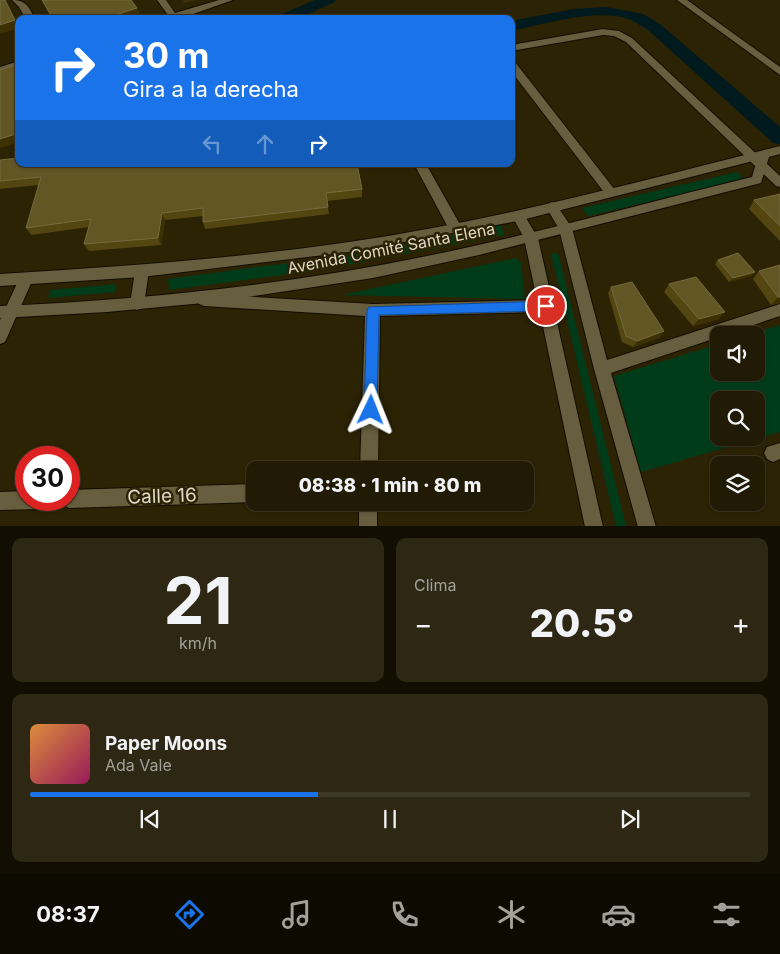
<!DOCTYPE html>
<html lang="es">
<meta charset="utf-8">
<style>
body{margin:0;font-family:Inter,sans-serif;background:#2d2713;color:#f1f3f6;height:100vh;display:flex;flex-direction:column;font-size:19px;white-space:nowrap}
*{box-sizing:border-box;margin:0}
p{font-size:16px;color:#a2a19a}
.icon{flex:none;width:28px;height:28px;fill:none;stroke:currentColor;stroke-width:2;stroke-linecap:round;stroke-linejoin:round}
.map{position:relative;height:526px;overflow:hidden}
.sheet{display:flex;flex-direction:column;gap:12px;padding:12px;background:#120e02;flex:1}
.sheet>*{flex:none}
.top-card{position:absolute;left:15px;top:15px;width:500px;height:152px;border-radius:10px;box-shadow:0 1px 4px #0004,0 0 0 1px #3e3826;background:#1a73e8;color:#fff;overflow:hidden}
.buttons{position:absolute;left:710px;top:326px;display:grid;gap:10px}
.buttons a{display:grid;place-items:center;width:55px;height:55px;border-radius:10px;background:#211a04;box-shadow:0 1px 4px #0004,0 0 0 1px #3e3826;font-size:25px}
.speed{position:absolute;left:15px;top:446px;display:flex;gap:10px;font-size:25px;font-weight:700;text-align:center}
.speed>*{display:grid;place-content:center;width:65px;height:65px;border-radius:50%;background:#211a04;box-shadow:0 1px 4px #0004,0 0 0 1px #3e3826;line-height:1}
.speed .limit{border:8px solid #d22;background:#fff;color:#111}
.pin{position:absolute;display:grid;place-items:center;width:42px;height:42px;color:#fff;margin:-21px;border:2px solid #fff;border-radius:50%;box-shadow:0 1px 5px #0007}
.me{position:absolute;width:55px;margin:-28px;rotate:2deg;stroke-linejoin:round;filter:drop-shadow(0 0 4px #0008)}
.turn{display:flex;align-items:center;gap:18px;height:105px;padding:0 25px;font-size:22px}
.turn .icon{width:65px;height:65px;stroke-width:2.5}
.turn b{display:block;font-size:35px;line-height:42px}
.lanes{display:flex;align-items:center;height:48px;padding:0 25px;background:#0003;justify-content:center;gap:25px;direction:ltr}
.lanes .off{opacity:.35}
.big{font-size:38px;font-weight:800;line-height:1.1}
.sheet .tile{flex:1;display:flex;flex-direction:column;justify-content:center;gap:8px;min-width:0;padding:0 18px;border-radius:10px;background:#2d2713}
.sheet .dial{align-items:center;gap:0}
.dial b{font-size:65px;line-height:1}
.song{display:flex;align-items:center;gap:15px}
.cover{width:60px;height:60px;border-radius:8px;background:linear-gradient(135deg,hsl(30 70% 55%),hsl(330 70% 35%))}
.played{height:5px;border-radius:2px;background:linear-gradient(90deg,#1a73e8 40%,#3e3826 40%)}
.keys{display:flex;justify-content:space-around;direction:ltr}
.heat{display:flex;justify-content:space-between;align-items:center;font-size:28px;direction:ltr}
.sheet .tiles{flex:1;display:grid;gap:12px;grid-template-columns:1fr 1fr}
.tile:last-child{grid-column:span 2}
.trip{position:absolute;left:246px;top:461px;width:288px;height:50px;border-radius:10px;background:#211a04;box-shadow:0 1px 4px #0004,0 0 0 1px #3e3826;font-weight:800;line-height:50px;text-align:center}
.tab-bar{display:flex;height:80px;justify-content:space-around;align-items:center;background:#0d0a02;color:#a2a19a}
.tab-bar .icon{width:35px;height:35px}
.tab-bar .active{color:#1a73e8}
.tab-bar b{font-size:22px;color:#f1f3f6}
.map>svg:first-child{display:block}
.green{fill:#003c1a;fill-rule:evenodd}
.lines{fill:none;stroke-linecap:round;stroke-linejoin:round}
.canal{fill:#001a1d;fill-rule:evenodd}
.minor-casing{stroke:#130d00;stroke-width:2}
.tertiary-casing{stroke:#130d00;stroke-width:2}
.minor{fill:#665e3e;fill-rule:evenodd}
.tertiary{fill:#665e3e;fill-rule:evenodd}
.wall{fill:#534611}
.shaded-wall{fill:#3d3104}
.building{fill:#625625;stroke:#756b3e}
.route{fill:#1a73e8;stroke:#114b97}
.labels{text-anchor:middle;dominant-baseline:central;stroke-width:5;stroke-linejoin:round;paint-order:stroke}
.street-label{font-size:16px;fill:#dfdbc9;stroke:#2c2305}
.near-street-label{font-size:19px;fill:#dfdbc9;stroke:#2c2305}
</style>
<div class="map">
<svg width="780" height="527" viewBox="0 0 780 527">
<rect width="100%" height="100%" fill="#2c2305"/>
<g class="green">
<path d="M737,172L744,179L588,216L582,208Z"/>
<path d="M501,225L504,235L327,269L169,290L168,279L357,254Z"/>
<path d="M551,253H558L626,526H616Z"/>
<path d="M516,258L521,263L525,299L342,295Z"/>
<path d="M116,284L115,292L48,298L51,290Z"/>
<path d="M780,325V432L641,472L614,376L719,344V372H756V335H749ZM719,400H756V438H719Z"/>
</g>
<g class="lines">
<g class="canal">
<path d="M315,0H336L333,3L297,19H275L277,16Z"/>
<path d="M607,7L643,14L660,24L780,127V144L773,143L648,30C643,27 637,23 631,20C598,7 545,24 511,31V21L574,9Z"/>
</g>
<defs>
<g id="minor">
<path d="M12,0C26,0 29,7 35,19H26L19,7Z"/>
<path d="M157,0H166L175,13L219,0H233L179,19H161L168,15Z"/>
<path d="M677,0H687L780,67V75Z"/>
<path d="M603,29L619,31L632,38L780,176V187L776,186L626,42L614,36L603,35L511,51V45Z"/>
<path d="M19,61V67L0,73V67Z"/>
<path d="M511,61L515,62L615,190L617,193L615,196H607L511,71Z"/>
<path d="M414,164H426L462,228L460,231H450Z"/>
<path d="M552,202L556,204L572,228L607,360L780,304V316L724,335H719V337L611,373L656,527H638L594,369L559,229L546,207L548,204Z"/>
<path d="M518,211L523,213L538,238L603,527H585L540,312L380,316L378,470H360L365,316L204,306L199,304L197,300L199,296L204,294L373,304L537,300L524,238L512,216L513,213Z"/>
<path d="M142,265L147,267L149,271L144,304L142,308L137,310L132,308L130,304L135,271L137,267Z"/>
<path d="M26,273L31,275L33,279L5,342L0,344V320L21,275Z"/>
<path d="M780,443V459L773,462L767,459L764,453L767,447Z"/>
<path d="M255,484V502L69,508L63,505L60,500H69V490Z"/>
<path d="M26,491V500H50L47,506L41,509L0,510V492Z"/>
<rect x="359" y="502" width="18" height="25"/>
</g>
<path id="tertiary" d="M780,146V154L769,157L761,183L479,255L373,278L214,302L107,312L0,318V306C143,300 286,285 427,256C536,234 644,203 752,177L757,160L518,221L349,252L142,277L0,286V274C116,267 233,259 349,242C495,221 637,182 780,146Z"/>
</defs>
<use href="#minor" class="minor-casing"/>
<use href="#tertiary" class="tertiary-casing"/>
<use href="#minor" class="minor"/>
<use href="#tertiary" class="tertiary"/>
</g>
<g class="wall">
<path d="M0,160L362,189V197L327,201L329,214L205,229L203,222V216L165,220L161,245L89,251L84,244L89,227L31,235L26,228L39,185L0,189Z"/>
<path d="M780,194V241L749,209L754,200Z"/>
<path d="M718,260L755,272L751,276L729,282L715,264Z"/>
<path d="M780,265V303L771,305L753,279L759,271Z"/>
<path d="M669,284L719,319L693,326L664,292Z"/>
<path d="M611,287L664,331L660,337L633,347L622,342L608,293Z"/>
</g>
<g class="shaded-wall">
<path d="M5,0L19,28L0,34V25Z"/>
<path d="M183,0H196L184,3Z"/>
<path d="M137,8L140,15L129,19H103Z"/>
<path d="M19,133V142L0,148V139Z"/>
<path d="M162,213L165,220L161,245L158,238Z"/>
<path d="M755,272L751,276L729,282L733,278Z"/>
<path d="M778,297H780V303L771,305Z"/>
<path d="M725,312L719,319L693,326L699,319Z"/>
<path d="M664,331L660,337L633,347L637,341Z"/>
</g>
<g class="building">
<path d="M0,0H5L15,20L0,25Z"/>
<path d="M42,0H131L137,8L103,19H53Z"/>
<path d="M19,64V133L0,139V70Z"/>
<path d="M19,158V164H357L362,189L326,193L328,207L203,222V208L162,213L158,238L84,244L91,219L26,228L41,177L0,181V160Z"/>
<path d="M780,194V226L754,200Z"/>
<path d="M738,253L755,272L733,278L718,260Z"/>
<path d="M780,265V297H778L759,271Z"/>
<path d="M696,277L725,312L699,319L669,284Z"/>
<path d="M632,282L664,331L637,341L626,336L611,287Z"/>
</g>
<path class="route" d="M546,301L550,303L552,306L550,310L546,311L379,315L377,410L375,415L371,417L366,415L364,410L367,310L369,307Z"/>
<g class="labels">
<g class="street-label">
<text transform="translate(391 248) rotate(-11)">Avenida Comité Santa Elena</text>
</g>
<g class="near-street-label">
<text transform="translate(162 496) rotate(-2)">Calle 16</text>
</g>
</g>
</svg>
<div class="buttons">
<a><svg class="icon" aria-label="sound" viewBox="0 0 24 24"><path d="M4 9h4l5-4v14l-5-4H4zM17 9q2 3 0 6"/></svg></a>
<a><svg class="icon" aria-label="search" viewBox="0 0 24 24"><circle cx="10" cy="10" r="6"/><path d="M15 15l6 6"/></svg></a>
<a><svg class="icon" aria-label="layers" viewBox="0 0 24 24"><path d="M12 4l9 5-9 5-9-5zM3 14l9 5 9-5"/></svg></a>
</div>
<div class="speed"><div class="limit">30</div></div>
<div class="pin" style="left:546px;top:306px;background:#d93025"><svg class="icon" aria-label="arrive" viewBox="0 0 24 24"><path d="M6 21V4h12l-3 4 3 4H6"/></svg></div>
<svg class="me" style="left:371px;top:410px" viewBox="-20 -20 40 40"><path d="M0-17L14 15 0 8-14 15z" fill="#1a73e8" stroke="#fff" stroke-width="4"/></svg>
<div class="trip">08:38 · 1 min · 80 m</div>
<div class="top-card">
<div class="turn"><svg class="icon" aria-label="right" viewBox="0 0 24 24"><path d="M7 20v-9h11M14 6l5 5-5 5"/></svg><div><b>30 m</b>Gira a la derecha</div></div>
<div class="lanes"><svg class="icon off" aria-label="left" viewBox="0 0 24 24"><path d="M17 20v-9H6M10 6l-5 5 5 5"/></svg><svg class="icon off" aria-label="ahead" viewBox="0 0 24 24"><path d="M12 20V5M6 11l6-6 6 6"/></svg><svg class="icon" aria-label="right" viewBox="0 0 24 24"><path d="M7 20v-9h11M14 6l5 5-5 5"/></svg></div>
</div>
</div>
<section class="sheet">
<div class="tiles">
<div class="tile dial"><b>21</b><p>km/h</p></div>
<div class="tile"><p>Clima</p>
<div class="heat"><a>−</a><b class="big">20.5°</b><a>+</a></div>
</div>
<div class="tile">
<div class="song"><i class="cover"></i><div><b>Paper Moons</b><p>Ada Vale</p></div></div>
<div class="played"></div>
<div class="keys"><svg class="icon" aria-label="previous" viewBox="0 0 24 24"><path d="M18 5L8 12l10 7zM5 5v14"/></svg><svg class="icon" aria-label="pause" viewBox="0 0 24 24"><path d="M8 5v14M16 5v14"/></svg><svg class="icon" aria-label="next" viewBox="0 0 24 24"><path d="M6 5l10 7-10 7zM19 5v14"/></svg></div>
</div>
</div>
</section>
<nav class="tab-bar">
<b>08:37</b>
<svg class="icon active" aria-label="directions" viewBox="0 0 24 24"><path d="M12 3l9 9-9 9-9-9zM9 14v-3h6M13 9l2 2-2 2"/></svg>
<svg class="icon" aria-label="music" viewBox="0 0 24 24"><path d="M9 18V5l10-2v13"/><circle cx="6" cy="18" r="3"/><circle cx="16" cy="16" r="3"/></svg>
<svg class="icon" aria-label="phone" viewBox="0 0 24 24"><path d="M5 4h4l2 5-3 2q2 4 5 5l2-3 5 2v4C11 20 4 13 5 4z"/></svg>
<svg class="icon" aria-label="climate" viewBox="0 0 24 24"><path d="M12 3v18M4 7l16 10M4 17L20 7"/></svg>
<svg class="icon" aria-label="car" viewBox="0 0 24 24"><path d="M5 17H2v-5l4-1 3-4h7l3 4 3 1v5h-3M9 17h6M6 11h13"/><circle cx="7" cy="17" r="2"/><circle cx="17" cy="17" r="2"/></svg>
<svg class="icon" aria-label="filters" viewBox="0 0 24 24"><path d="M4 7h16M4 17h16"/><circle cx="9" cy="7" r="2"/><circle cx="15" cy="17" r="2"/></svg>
</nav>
